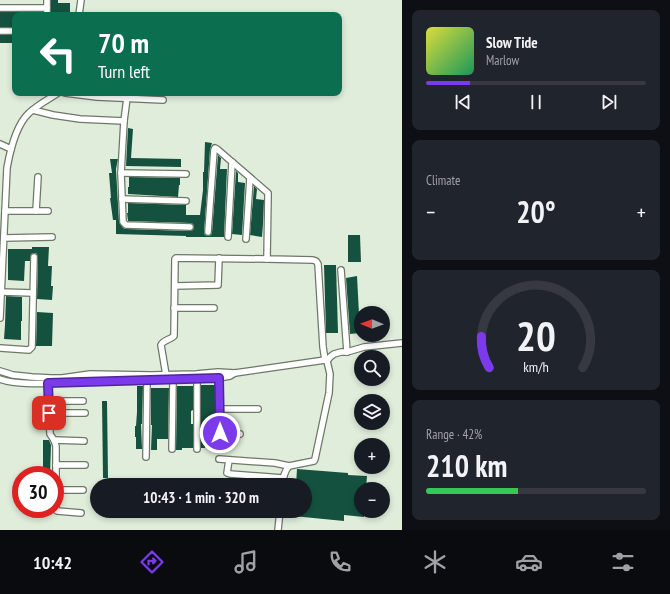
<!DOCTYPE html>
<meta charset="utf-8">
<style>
body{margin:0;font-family:"PT Sans Narrow",sans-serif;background:#20242c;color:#f1f3f6;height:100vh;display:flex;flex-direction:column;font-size:15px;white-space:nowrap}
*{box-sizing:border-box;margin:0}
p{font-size:13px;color:#9ea1a6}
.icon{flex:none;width:22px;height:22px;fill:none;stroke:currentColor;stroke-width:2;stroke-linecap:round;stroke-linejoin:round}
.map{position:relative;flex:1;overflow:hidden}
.details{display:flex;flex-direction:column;gap:10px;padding:10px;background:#0d0f14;width:268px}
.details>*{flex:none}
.guide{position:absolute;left:12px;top:12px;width:330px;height:84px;border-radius:8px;box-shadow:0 2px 6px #0003;background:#0b6e4f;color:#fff;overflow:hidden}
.needle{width:26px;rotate:271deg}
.tools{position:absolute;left:354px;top:306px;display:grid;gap:8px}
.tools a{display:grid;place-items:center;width:36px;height:36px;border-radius:50%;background:#171b24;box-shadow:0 2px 6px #0003;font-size:20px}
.speed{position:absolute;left:12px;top:466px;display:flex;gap:8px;font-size:20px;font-weight:700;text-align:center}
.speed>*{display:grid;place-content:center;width:52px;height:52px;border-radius:50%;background:#171b24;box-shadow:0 2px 6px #0003;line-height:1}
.speed .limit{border:6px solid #d22;background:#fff;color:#111}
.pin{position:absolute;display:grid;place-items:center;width:34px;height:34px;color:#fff;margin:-17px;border-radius:8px;box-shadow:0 2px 6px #0006}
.me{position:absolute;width:44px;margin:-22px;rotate:0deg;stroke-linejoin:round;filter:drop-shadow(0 0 3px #0008)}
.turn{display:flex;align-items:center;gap:14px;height:84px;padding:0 20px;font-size:18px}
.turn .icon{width:52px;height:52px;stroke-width:2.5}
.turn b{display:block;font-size:28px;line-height:34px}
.big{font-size:30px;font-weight:700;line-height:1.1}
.details .card{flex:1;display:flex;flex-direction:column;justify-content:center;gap:6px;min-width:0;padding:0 14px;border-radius:8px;background:#20242c}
.details .dial{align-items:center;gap:0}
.dial svg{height:104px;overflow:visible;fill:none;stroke:#363941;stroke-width:7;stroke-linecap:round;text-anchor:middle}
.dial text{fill:#f1f3f6;stroke:none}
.song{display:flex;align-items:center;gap:12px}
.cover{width:48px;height:48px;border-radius:6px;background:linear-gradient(135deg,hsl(60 70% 55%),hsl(150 70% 35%))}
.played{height:4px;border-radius:2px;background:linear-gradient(90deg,#7c3aed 20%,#363941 20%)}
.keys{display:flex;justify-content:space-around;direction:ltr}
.heat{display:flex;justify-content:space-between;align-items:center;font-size:22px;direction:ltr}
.charge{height:6px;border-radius:3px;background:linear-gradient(90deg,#34c759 42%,#363941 0)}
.trip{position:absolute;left:90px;top:478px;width:222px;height:40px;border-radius:20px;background:#171b24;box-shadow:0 2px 6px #0003;font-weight:700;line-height:40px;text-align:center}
.menu{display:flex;height:64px;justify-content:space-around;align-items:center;background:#090b0e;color:#9ea1a6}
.menu .icon{width:28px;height:28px}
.menu .selected{color:#7c3aed}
.menu b{font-size:18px;color:#f1f3f6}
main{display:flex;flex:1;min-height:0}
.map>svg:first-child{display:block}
.building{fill:#14523f}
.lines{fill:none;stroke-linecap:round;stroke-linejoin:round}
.minor-casing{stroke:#6d7868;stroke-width:8}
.minor{stroke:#fff;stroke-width:5.5}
.route-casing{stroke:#51269a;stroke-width:10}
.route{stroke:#7c3aed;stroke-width:7}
</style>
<main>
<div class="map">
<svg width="402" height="530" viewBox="0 0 402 530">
<rect width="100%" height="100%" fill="#e0eddb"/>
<g class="building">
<path d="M51,0H58V3H70V13H51Z"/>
<path d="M0,12H43V15H15V27H0Z"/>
<rect x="0" y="35" width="15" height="8"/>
<path d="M128,128L133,129L131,158L181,159V167L126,166Z"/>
<path d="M205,142L212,143L210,150L204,233L205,235L208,236L211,235L212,232L218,155L221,158L220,169H227L224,237H186V236L116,234V220H113L110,198H111L109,173H112L110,159H118L116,169L119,222L123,228L126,229L190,231L193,230L194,227L193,224L190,223L128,221L127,213H128V203L186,205V215H200L203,190V172H204Z"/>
<path d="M236,171L238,173V182L245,183L242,235L232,234Z"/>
<path d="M129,177L180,178V185H179L178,197L128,194V187H129Z"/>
<path d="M254,186L257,189L256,199L264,200L263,224L262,237L250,235Z"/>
<path d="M348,235H360L361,262H348Z"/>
<path d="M32,247H49L48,266H52L51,286H53L52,300L37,299L38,257L36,253H34L31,254L30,261H25L24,281L8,280V249H32Z"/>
<path d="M324,265H336L338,333H326Z"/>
<path d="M357,276L360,333L350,334L346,278Z"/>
<path d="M6,296L22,297V321H21V340L4,339L5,325Z"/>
<path d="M37,312L53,313L52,346H36Z"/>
<path d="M201,385H215V436H205V448H201Z"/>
<path d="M137,386H143L142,424H141L142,449H136V437H135V426H136L137,412Z"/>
<path d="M177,386H193V410L191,411V424H193V448H182V450H176Z"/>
<path d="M151,388H169L168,439H157V450H151L152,425H151Z"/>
<path d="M102,401H107L108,478H103Z"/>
<path d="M43,440H49L51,445L50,475H43Z"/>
<path d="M297,469L348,473V475L367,476L366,489H361V511H364V517L344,515V521L293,516L294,511H305V485H296Z"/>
</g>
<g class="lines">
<defs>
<g id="minor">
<path d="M0,8H47"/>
<path d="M47,15V0"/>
<path d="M79,15L81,0"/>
<path d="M0,31H15"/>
<path d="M65,93L97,97L163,100"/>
<path d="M127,98L124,121L121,173L123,222L126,225L190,227"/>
<path d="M33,110L53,115L80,119L124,121"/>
<path d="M0,144L11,149"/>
<path d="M121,173L186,174"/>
<path d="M122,199L186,201"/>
<path d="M5,211H48"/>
<path d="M36,211L38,177"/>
<path d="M208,232L214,150L215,148L217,149L268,193V196L267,259L313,260L316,261L318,264L323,347L325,360L327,361L330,374L329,393L315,459L314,461L289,466C284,472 283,478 282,485"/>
<path d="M228,237L232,162"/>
<path d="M4,238L52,237"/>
<path d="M246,239L250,178"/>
<path d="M341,270L347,352"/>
<path d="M175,286L218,285L219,258"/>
<path d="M1,292L33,293"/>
<path d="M174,308H214"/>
<path d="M0,318L7,168C10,151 16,125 29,113C37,105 49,99 58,93"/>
<path d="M0,348L29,350L32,347L34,257"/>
<path d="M327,361L330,357L334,354L341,352H347L364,347L402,343"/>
<path d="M0,371L13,375L32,377L51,378H62L90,374L151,375L196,374L218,372L235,373L325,360"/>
<path d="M166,375L161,345C163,340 170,340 174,336L175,259L176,258L267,259"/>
<path d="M219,378V442"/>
<path d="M0,379C18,386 53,383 73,382C122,381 171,380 219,378L230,376L235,373"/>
<path d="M48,383L50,434L54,440L56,446V510L57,511L81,513"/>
<path d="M49,401H83"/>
<path d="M220,409H258"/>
<path d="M49,413H85"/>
<path d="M220,433L240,434"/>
<path d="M54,440L84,441"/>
<path d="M172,449L173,379"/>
<path d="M197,449V379"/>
<path d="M146,457L147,380"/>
<path d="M219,459L275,463L289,466"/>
<path d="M229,460L227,473L230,474L283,478"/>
<path d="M56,465H85"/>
<path d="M56,490H83"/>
<path d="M278,530L280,511"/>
</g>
</defs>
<use href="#minor" class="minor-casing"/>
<use href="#minor" class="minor"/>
</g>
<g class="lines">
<defs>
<path id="route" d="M49,413L48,383L219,378L220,433"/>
</defs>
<use href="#route" class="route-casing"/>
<use href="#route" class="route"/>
</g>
</svg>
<div class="tools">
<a><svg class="needle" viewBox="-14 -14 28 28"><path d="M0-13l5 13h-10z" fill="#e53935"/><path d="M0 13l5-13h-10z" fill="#9ea1a6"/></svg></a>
<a><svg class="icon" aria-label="search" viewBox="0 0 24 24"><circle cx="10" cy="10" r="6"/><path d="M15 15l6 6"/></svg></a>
<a><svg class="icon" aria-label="layers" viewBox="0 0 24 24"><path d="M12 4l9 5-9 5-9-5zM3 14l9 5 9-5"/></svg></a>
<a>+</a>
<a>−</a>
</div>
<div class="speed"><div class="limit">30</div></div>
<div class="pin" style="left:49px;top:413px;background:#d93025"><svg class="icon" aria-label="arrive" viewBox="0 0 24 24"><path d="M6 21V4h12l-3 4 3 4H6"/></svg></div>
<svg class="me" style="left:220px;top:433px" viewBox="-20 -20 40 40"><circle r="17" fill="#7c3aed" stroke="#fff" stroke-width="3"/><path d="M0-11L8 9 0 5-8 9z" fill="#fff"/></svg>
<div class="trip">10:43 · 1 min · 320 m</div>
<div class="guide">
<div class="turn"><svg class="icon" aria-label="left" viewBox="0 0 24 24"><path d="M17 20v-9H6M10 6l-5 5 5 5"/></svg><div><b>70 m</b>Turn left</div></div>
</div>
</div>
<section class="details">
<div class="card">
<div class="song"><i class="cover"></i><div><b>Slow Tide</b><p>Marlow</p></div></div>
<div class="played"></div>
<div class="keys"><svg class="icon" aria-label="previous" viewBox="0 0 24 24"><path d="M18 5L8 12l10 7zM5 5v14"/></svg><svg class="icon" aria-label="pause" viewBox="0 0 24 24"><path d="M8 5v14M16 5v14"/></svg><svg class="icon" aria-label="next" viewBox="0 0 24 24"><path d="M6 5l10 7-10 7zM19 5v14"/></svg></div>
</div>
<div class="card"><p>Climate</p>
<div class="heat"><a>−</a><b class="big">20°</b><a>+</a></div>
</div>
<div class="card dial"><svg viewBox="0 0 100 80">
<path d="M14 69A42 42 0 1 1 86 69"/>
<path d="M14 69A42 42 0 0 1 8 45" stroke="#7c3aed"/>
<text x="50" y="56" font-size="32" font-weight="700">20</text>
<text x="50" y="72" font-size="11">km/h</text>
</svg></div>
<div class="card"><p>Range · 42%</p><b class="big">210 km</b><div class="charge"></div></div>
</section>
</main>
<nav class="menu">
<b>10:42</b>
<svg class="icon selected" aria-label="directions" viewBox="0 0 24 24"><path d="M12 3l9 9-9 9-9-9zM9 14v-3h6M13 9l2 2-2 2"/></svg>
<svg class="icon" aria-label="music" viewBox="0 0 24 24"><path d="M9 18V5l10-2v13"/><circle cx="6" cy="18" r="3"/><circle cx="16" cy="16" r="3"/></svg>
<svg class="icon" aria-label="phone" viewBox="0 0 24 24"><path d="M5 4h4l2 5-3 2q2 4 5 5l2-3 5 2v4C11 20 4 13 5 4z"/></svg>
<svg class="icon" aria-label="climate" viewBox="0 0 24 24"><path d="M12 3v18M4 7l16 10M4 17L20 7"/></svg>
<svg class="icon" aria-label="car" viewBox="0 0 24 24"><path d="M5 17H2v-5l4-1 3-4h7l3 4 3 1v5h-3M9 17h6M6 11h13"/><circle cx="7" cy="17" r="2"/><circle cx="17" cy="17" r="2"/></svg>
<svg class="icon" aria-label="filters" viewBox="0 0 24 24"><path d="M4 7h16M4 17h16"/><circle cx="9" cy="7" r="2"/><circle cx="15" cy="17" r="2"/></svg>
</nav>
